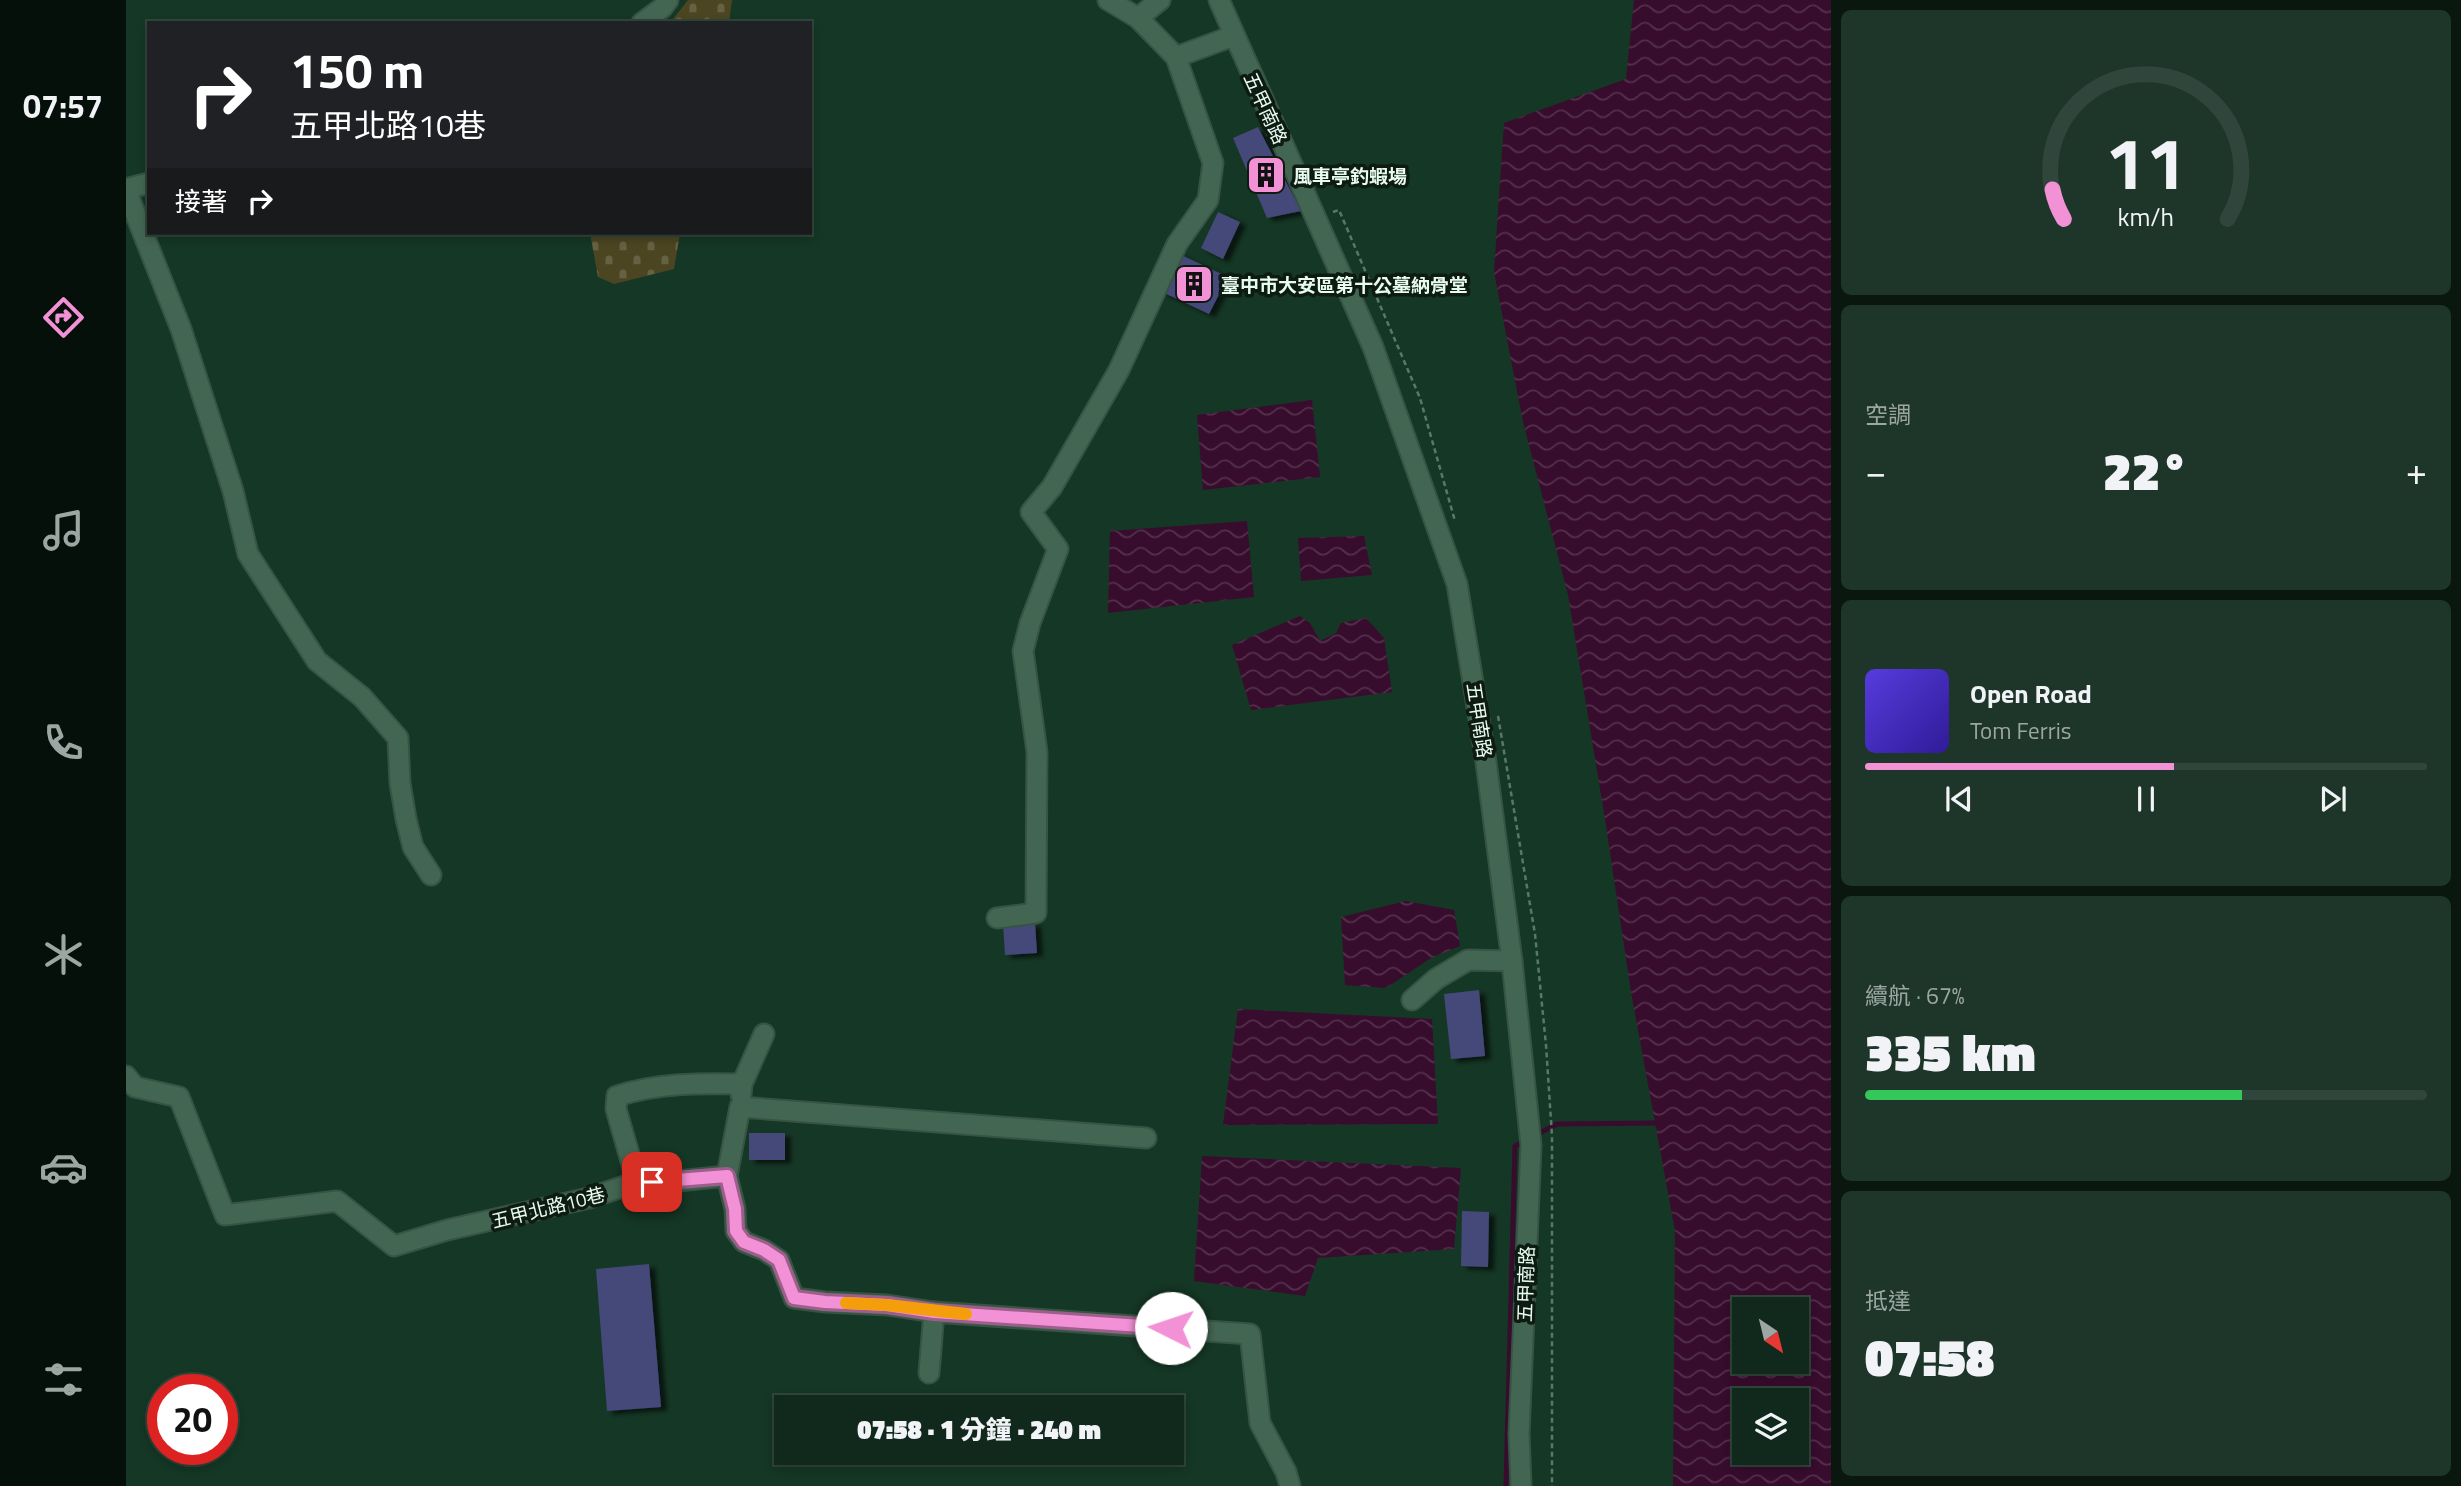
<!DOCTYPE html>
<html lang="zh-TW">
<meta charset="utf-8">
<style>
body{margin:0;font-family:"Titillium Web","Noto Sans TC",sans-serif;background:#1e3529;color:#f1f3f6;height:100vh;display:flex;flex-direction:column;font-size:26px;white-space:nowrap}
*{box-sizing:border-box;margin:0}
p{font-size:23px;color:#9ca6a3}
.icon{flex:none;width:38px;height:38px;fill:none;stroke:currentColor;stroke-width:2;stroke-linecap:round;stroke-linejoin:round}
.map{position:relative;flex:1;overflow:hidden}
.panel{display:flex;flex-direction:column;gap:10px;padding:10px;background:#09170f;width:630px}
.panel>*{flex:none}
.banner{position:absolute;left:21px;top:21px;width:665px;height:214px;border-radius:0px;box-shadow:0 4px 10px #0003,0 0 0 2px #30453b;background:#202124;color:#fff;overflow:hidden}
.needle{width:46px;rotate:145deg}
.tools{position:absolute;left:1606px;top:1297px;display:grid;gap:14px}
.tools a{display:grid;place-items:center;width:77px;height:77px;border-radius:0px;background:#10291c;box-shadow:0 4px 10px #0003,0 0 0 2px #30453b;font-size:35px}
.speed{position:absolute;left:21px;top:1374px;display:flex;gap:14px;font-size:35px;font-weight:700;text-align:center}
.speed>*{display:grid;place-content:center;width:91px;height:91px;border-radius:50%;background:#10291c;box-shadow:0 4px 10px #0003,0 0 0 2px #30453b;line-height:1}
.speed .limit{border:10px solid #d22;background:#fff;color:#111}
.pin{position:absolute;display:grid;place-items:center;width:60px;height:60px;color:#fff;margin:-30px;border-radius:14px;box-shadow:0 4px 10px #0006}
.me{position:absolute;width:77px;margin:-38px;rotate:274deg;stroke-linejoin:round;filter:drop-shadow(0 0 5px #0008)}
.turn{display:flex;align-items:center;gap:24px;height:147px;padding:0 28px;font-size:32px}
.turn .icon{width:91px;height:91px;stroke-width:2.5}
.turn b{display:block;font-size:49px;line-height:60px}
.then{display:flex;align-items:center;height:66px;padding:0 28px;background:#0003;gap:14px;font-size:26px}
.big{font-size:52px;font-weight:800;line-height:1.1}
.panel .tile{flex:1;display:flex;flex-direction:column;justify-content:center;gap:10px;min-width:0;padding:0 24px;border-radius:10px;background:#1e3529}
.panel .dial{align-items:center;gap:0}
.dial svg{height:182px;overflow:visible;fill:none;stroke:#30453b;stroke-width:7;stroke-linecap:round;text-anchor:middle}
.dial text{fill:#f1f3f6;stroke:none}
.song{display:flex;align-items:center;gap:21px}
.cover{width:84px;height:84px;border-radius:10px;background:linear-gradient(135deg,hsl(250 70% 55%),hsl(250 70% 35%))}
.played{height:7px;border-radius:4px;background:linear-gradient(90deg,#f391d6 55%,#30453b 55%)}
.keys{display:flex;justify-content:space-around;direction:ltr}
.heat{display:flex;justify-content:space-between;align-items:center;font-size:38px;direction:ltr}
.charge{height:10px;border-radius:5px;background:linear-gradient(90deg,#34c759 67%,#30453b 0)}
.trip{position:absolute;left:648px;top:1395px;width:410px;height:70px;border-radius:0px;background:#10291c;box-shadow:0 4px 10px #0003,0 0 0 2px #30453b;font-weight:800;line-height:70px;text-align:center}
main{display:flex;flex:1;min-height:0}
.menu{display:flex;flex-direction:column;width:126px;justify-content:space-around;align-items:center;background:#06100b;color:#9ca6a3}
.menu .icon{width:49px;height:49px}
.menu .on{color:#f391d6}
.menu b{font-size:32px;color:#f1f3f6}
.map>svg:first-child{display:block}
.cemetery{fill:url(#cemetery-stones)}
.water{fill:url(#water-waves);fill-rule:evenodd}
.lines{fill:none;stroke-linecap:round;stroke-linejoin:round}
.stream{stroke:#370c2d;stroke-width:5}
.building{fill:#444879;filter:url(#shadow)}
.minor-casing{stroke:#375344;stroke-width:23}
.path{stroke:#5a7868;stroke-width:2.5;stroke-dasharray:5 3.5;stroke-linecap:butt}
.minor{stroke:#436652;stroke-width:19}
.route-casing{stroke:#9e5e8b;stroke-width:18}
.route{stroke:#f391d6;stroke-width:12}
.slow{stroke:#f59e0b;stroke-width:12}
.labels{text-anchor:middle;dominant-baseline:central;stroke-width:7;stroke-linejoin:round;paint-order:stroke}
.street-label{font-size:19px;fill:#e7fbef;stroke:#0d1b13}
.poi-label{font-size:19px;font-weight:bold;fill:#e7fbef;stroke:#0d1b13;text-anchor:start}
</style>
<main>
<nav class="menu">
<b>07:57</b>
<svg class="icon on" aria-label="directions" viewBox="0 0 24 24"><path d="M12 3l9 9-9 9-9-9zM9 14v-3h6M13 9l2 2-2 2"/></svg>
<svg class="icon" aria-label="music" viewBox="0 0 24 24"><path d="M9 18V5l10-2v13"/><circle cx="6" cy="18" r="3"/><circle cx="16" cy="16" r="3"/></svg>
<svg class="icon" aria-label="phone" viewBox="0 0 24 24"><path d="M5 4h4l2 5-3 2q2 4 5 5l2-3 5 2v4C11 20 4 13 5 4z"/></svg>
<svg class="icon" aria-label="climate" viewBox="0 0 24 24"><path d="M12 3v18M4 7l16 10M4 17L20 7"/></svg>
<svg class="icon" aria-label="car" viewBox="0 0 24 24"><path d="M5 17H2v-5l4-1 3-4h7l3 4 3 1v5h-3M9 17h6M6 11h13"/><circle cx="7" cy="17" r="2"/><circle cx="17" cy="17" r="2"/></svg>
<svg class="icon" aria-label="filters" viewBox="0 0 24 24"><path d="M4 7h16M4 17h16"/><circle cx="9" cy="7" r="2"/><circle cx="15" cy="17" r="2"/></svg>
</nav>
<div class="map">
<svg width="1705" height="1486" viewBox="0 0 1705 1486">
<defs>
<pattern id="cemetery-stones" width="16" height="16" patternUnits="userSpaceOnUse" patternTransform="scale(1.75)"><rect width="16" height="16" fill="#4c4521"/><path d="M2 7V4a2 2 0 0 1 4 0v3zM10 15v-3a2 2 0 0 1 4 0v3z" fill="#666142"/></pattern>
<pattern id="water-waves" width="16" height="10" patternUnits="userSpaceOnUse" patternTransform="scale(1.75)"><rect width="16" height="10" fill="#370c2d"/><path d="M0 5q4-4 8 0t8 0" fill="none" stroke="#54304c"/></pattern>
<filter id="shadow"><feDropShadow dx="6" dy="3.5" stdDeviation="2" flood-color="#0009"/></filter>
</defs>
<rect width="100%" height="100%" fill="#153725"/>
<g class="cemetery">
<path d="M562,0H606L603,23H544Z"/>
<path d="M464,233H554L548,269L488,284L472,277Z"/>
</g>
<g class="water">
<path d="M1508,0H1705V1486H1547L1549,1231L1505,992L1479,819L1442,595L1397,422L1368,272L1378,123L1500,79ZM1671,1309V1362H1619V1309ZM1671,1400V1452H1619V1400Z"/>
<path d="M1186,400L1194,477L1077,490L1071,415Z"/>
<path d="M1121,521L1128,597L982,613L984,531Z"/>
<path d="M1238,536L1246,575L1175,581L1172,538Z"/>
<path d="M1174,616L1184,623L1194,641L1210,633L1215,623L1240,618L1258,638L1266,692L1125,710L1106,645Z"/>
<path d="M1280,901L1328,910L1334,946L1305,958L1260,988L1219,985L1215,917Z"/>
<path d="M1112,1009L1306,1019L1312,1124L1097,1125Z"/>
<path d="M1076,1156L1335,1168L1328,1249L1192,1258L1179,1296L1068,1281Z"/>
</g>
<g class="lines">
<g class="stream">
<path d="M1410,1135L1431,1124L1534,1123"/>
<path d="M1380,1486L1389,1146L1401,1140"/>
</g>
</g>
<g class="building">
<path d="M1132,127L1175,211L1141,218L1107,138Z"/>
<path d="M1092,212L1114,222L1097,259L1075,248Z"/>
<path d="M1051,253L1102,277L1083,314L1034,291Z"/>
<path d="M909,923L911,953L879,955L877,924Z"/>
<path d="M1353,990L1359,1056L1325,1059L1318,994Z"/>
<rect x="623" y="1133" width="36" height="27"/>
<path d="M1336,1211L1363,1212L1362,1267L1335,1266Z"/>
<path d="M523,1264L535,1407L481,1411L470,1269Z"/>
</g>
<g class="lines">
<defs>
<g id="minor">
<path d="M1093,0L1247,347L1331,584L1360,762L1386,961L1405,1145L1393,1434L1395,1486"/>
<path d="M1012,18L1034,0"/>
<path d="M516,23L536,8L542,0"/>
<path d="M1050,57L1107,36"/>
<path d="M0,189L23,183"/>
<path d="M0,190L55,329L107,491L122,554L191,661L236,697L272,738L274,783L280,819L287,847L305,875"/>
<path d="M871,918L910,913L911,752L897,651L904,623L932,549L905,512L926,487L993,370L1051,244L1082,200L1087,163L1050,57L1012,18L982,0"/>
<path d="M1286,1000L1310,979L1342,960L1386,961"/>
<path d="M0,1076L9,1087L53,1097L99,1215L211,1201L268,1246L321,1230L463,1198L511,1182H542L601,1176"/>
<path d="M615,1095L616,1084L638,1034"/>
<path d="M1020,1138L614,1107L601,1176L609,1209L610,1231L618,1242L638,1250L653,1260L668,1298L699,1302L761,1305L808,1312L1124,1334L1134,1423L1160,1472L1164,1486"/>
<path d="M511,1182L490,1109L491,1096C531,1083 574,1083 616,1084"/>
<path d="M803,1373L808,1312"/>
</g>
</defs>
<use href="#minor" class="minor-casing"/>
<g class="path">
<path d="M1207,212L1213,210L1294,398L1329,521"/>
<path d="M1372,716L1409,934L1420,1045L1426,1136V1486"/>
</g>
<use href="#minor" class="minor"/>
</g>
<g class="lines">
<defs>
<path id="route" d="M526,1182L601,1176L609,1209L610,1231L618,1242L638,1250L653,1260L668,1298L699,1302L761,1305L808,1312L1045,1328"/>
</defs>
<use href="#route" class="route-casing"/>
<use href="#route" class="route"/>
<path class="slow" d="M720,1303L761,1305L840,1314"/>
</g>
<defs>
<symbol id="building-square" viewBox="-11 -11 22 22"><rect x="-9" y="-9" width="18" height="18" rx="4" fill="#f391d6" stroke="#0d1b13"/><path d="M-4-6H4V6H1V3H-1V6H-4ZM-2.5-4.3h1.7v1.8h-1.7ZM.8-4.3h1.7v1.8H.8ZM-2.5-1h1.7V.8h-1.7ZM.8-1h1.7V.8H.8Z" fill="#111"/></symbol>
</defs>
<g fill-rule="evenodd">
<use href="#building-square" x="1118" y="153" width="44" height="44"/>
<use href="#building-square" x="1046" y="262" width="44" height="44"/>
</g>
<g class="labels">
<g class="street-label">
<text transform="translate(1140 108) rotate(65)">五甲南路</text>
<text transform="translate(1354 720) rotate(81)">五甲南路</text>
<text transform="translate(422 1207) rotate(-14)">五甲北路10巷</text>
<text transform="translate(1399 1284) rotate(-88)">五甲南路</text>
</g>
<g class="poi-label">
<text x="1167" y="175">風車亭釣蝦場</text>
<text x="1095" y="284">臺中市大安區第十公墓納骨堂</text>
</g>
</g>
</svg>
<div class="tools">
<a><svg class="needle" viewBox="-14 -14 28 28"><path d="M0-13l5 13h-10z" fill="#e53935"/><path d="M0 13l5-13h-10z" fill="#9ca6a3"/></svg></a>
<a><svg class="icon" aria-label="layers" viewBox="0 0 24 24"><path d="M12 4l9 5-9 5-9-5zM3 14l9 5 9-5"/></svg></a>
</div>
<div class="speed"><div class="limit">20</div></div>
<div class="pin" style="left:526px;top:1182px;background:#d93025"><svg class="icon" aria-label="arrive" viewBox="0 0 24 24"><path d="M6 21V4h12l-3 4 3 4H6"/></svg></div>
<svg class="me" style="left:1045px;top:1328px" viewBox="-20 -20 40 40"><circle r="19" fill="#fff"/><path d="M0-13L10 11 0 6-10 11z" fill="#f391d6"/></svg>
<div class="trip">07:58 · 1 分鐘 · 240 m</div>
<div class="banner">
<div class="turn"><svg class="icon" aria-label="right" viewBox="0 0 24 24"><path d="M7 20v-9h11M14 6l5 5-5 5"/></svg><div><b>150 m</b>五甲北路10巷</div></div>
<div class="then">接著<svg class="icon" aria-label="right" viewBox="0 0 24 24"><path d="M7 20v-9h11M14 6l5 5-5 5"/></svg></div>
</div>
</div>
<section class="panel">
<div class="tile dial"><svg viewBox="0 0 100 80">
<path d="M14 69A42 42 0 1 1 86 69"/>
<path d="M14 69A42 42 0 0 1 9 56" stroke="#f391d6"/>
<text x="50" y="56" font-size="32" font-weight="700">11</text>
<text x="50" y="72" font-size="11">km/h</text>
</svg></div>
<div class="tile"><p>空調</p>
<div class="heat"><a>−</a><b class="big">22°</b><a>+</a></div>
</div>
<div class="tile">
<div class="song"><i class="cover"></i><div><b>Open Road</b><p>Tom Ferris</p></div></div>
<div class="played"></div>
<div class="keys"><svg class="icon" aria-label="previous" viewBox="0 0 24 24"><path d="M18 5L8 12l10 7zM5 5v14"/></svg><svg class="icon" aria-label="pause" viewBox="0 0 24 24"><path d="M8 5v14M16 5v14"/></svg><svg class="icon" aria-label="next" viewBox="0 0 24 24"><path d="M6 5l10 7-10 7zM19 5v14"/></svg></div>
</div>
<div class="tile"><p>續航 · 67%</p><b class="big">335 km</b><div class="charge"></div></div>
<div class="tile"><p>抵達</p><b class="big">07:58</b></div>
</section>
</main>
